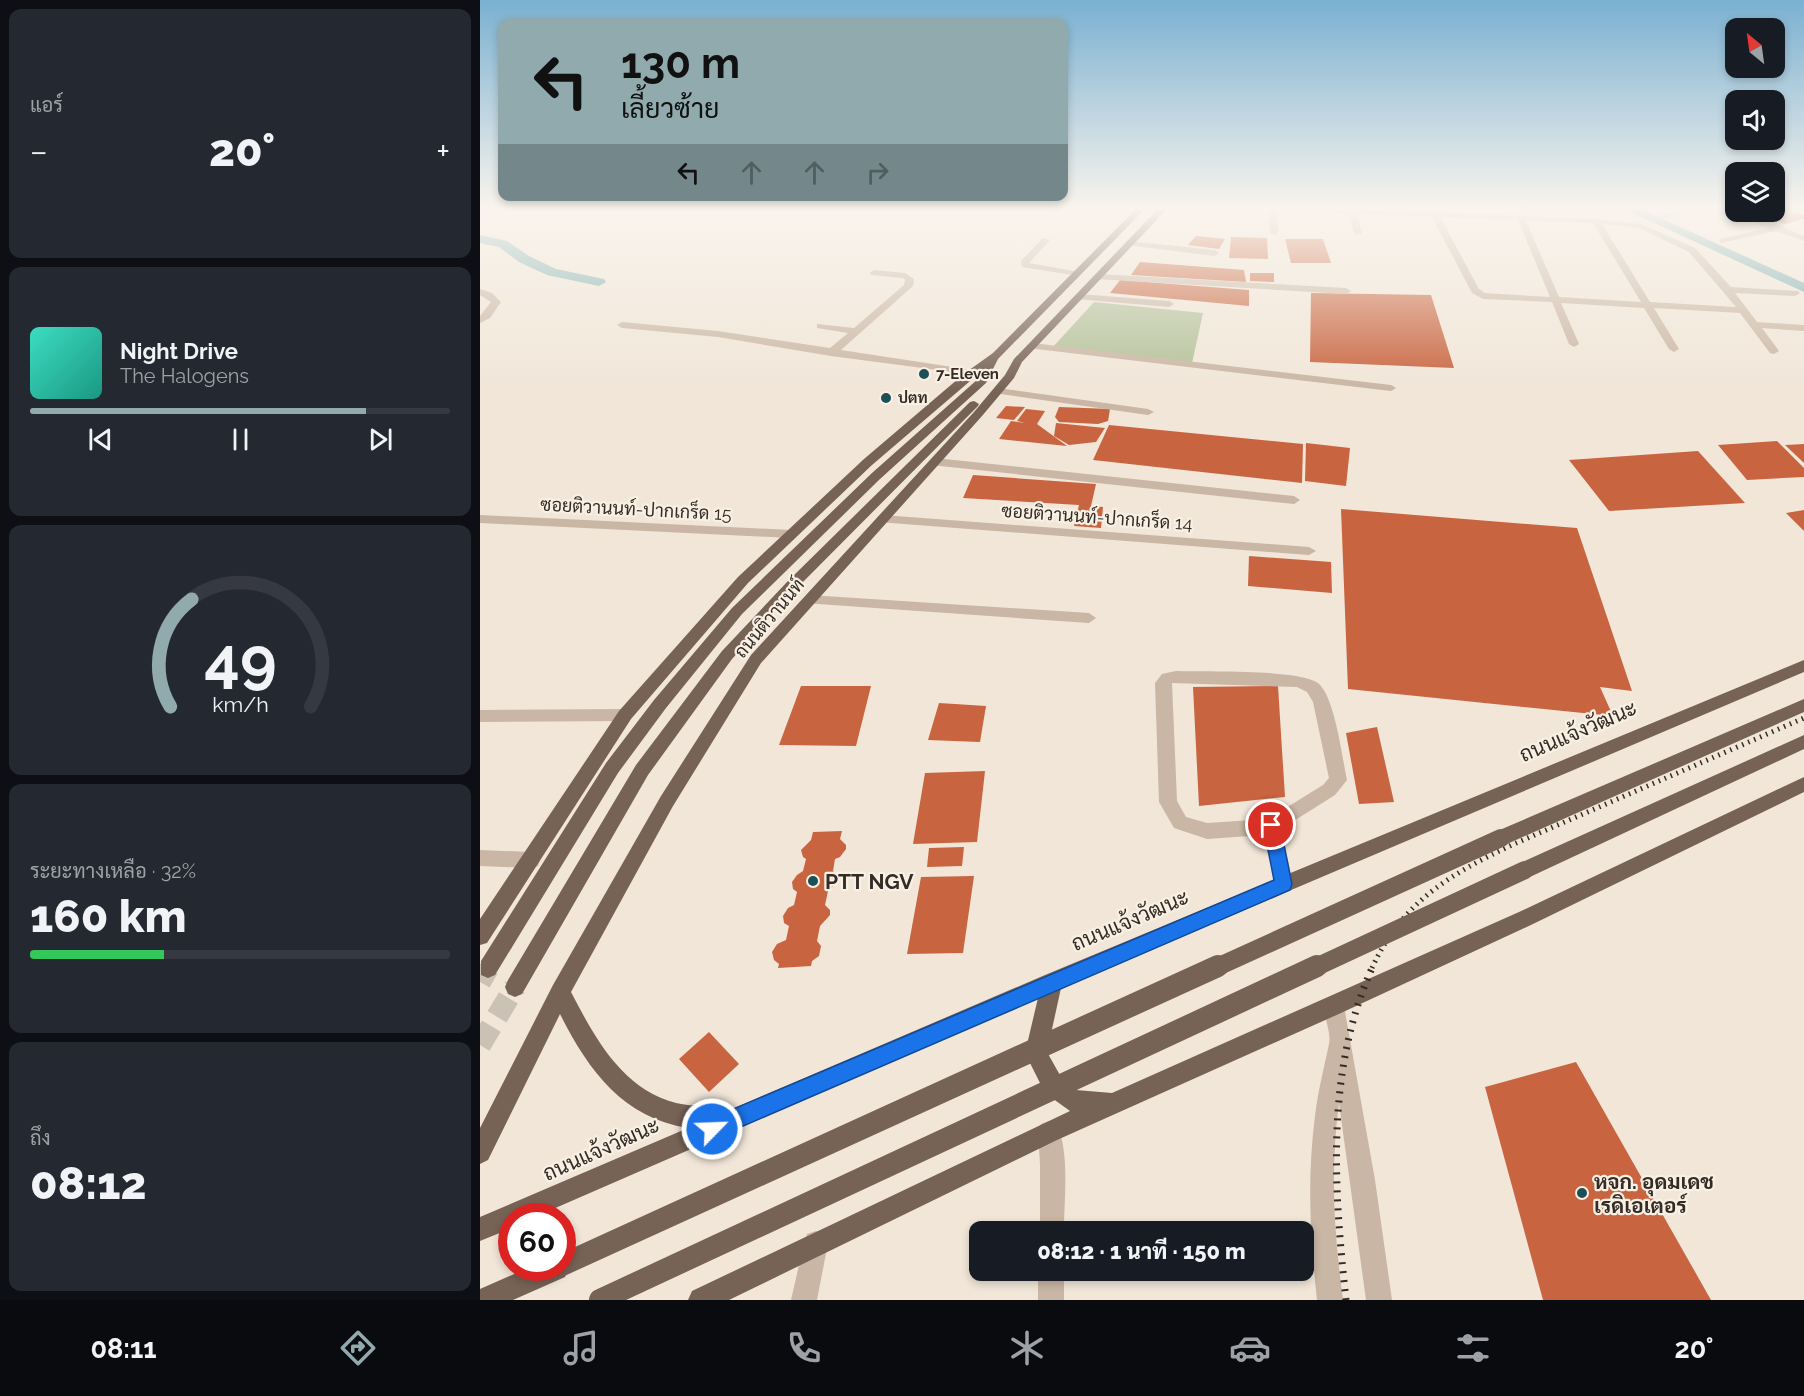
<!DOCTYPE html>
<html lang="th">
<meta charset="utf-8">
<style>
body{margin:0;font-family:Raleway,Sarabun,sans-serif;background:#242831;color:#f1f3f6;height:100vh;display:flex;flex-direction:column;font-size:22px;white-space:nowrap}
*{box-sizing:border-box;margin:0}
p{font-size:20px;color:#9ea1a6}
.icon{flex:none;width:33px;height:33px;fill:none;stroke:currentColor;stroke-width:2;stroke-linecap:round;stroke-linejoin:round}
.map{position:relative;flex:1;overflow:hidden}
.sheet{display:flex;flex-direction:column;gap:9px;padding:9px;background:#0d0f14;width:480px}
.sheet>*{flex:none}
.top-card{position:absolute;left:18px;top:18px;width:570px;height:183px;border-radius:12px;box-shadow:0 3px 9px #0003;background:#91aaae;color:#111;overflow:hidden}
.needle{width:39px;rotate:331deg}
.tools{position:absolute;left:1245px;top:18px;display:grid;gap:12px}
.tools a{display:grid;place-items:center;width:60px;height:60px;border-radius:12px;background:#171b24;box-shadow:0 3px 9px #0003;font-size:30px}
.speed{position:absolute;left:18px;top:1203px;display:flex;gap:12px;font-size:30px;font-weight:700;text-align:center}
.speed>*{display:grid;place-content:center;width:78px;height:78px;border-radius:50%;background:#171b24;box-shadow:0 3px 9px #0003;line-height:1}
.speed .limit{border:9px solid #d22;background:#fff;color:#111}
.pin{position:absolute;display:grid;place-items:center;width:51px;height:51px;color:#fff;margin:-26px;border:3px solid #fff;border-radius:50%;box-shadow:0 2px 6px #0007}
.me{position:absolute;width:66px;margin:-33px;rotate:66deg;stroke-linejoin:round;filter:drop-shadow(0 0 4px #0008)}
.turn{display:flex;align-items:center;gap:21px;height:126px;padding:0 24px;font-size:27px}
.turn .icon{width:78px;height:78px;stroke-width:2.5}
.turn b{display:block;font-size:42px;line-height:51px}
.lanes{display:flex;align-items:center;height:57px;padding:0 24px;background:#0003;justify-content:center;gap:30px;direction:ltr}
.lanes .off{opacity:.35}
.big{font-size:45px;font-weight:800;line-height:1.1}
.sheet .card{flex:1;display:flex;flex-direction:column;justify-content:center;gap:9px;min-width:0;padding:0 21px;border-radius:12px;background:#242831}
.sheet .dial{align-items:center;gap:0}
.dial svg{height:156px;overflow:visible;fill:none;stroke:#363941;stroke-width:7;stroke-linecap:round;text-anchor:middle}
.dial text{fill:#f1f3f6;stroke:none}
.song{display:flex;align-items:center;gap:18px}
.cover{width:72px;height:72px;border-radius:9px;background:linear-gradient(135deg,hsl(170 70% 55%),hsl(170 70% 35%))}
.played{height:6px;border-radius:3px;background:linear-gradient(90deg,#91aaae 80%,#363941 80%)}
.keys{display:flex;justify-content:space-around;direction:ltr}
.heat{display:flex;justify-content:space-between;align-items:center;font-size:33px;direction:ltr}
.charge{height:9px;border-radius:4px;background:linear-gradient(90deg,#34c759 32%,#363941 0)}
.trip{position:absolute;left:489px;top:1221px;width:345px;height:60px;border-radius:12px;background:#171b24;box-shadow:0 3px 9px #0003;font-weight:800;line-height:60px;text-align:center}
.tabs{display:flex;height:96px;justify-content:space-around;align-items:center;background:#090b0e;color:#9ea1a6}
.tabs .icon{width:42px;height:42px}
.tabs .selected{color:#91aaae}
.tabs b{font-size:27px;color:#f1f3f6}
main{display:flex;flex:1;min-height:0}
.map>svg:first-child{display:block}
.green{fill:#b2c098}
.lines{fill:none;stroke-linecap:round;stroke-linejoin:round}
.canal{fill:#76abaf;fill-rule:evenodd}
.building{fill:#c8643f}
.primary-tunnel{stroke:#cbc1b4;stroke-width:22;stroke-dasharray:22 11;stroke-linecap:butt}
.minor{fill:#c9b6a4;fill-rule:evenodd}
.tertiary{fill:#c9b6a4;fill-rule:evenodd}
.primary{fill:#776256;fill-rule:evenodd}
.rail-far1{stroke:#342b26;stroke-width:5;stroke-dasharray:1.5 5;stroke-linecap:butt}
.rail{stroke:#342b26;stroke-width:7;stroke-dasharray:2 7;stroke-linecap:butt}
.primary-bridge-far1{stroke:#776256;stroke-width:18}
.primary-bridge{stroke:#776256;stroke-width:22}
.route{fill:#1a73e8;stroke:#114b97;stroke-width:1.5}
.poi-dot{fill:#1b5156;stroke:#f9f0e4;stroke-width:2}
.labels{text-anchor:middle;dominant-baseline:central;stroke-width:4.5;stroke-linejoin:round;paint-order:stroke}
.far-poi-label{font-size:15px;font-weight:bold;fill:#342b26;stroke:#f9f0e4;text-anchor:start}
.street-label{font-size:18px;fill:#342b26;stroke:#f9f0e4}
.near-street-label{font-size:21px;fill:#342b26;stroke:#f9f0e4}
.near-poi-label{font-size:21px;font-weight:bold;fill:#342b26;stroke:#f9f0e4;text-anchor:start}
</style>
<main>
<section class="sheet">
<div class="card"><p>แอร์</p>
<div class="heat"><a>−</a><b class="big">20°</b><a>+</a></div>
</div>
<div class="card">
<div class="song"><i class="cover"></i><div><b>Night Drive</b><p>The Halogens</p></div></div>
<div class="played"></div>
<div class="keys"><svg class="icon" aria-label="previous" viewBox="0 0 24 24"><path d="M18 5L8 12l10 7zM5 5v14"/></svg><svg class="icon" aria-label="pause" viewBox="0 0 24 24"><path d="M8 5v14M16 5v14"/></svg><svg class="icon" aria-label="next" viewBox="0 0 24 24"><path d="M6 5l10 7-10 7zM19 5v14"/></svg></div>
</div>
<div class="card dial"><svg viewBox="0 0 100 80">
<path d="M14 69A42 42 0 1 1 86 69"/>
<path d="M14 69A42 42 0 0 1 25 14" stroke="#91aaae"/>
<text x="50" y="56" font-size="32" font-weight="700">49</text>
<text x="50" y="72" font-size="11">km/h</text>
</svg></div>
<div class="card"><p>ระยะทางเหลือ · 32%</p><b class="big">160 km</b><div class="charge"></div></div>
<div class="card"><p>ถึง</p><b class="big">08:12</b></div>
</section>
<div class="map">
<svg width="1324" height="1300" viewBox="0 0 1324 1300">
<rect width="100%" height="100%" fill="#f1e6d8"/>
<path class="green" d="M614,302L723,313L712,363L572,348Z"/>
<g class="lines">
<g class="canal">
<path d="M1144,209H1160L1324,283V292Z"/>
<path d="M0,235L27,241L49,256L76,269L124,279L126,282L119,286L67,275L39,262L19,247L0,243Z"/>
</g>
</g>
<g class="building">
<path d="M1316,212L1324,215V219L1305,224L1290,218Z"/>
<path d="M716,236L745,239L739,249L708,245Z"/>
<path d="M751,237L787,238L788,259L749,258Z"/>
<path d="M805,239H843L851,263H811Z"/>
<path d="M660,262L764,270L766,282L651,275Z"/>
<path d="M770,273H794V282L770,281Z"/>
<path d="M640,280L769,290V306L630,293Z"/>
<path d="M831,293L951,295L974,368L830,362Z"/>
<path d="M526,406L545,407L534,420L516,418Z"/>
<path d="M579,407L630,409L628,421L618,424L579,422L575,417Z"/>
<path d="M546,409L565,411L557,424L587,446L519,439L531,421L545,423L537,421Z"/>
<path d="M576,423L625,428L616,442L589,445L574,436Z"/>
<path d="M629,425L823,444L822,483L613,460Z"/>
<path d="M1297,441L1324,468V477L1267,480L1238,445Z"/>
<path d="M826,443L870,448L866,486L825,481Z"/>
<path d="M1324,444V463L1305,445Z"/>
<path d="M1218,451L1265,503L1129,511L1089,460Z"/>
<path d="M493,475L616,484L611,506L623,507L621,528L594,526L599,505L483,498Z"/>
<path d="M861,509L1097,528L1152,691L1120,687L1133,716L868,689Z"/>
<path d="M1324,510V531L1306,513Z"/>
<path d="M769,556L851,562L852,593L768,586Z"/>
<path d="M321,686H391L376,746L299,745Z"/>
<path d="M798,686L805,797L719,806L713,687Z"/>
<path d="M459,703L506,706L500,742L448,740Z"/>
<path d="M897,727L914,802L879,804L866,733Z"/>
<path d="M505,771L497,842L433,844L445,773Z"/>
<path d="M362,831L360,839L366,845V849L360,857L355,859L353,871L358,876V881L348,891L345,905L350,910V915L340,926L337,941L341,946L339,956L332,961L331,966L298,968L299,964L294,960L292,952L297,944L306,940L309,926L304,923L303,916L308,908L314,905L317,892L313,889L312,882L317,875L323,871L326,859L323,857L321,850L331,840L333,832Z"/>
<path d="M484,847L482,866L447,867L449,848Z"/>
<path d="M494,876L483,953L427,954L441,877Z"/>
<path d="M229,1032L259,1064L229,1092L199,1059Z"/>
<path d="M1096,1062L1231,1300H1063L1005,1087Z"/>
</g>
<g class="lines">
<g class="primary-tunnel">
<path d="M0,982L8,968"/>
<path d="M0,1045L35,987"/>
</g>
<g class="minor">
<path d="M789,209H797L798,233L794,235L790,233Z"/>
<path d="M810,209H880L1116,219L1161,224L1215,248L1251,287L1318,291L1320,293L1315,296L1255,293L1277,322L1324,325V331L1282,328L1299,351L1294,354L1290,353L1260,313L1174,308L1199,349L1194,352L1189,349L1164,308L1081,303L1099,344L1094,347L1089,344L1072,302L1003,299L992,293L952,217L877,214L882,233L878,235L874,233L869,214ZM960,217L1038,220L1070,297L1005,293L999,289ZM1046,221L1113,223L1161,302L1079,297ZM1122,224L1159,228L1209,252L1256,307L1170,302Z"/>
<path d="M1204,209H1221L1182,218L1178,216Z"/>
<path d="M1243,209C1268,209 1299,226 1324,236V241L1296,231L1240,243V239L1288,228Z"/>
<path d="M1294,209H1324V212L1291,213Z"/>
<path d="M563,238L570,240L549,263L599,272V276L542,267L541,261Z"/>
<path d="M649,241L735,250L739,253L735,256L646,245V241Z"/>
<path d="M394,270L425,273L434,279L433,286L361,350L492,370L497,373L496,375L351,356L238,337L142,328L137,325L142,322L238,331L350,348L368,333L337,328V324L374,328L424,285L425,280L423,278L391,275L390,273Z"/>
<path d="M618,274L866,288L871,291L866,294L615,279L614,277Z"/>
<path d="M599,294L689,301L694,304L689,307L596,299L594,297Z"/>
<path d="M552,343L911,385L916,388L911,391L548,348L547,346Z"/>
<path d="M518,388L668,409L674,412L668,415L514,393V389Z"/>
<path d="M455,458L814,496L820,500L814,504L451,465L449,462Z"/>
<path d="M403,515L829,547L836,551L829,555L398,522L397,519L398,516Z"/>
<path d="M329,595L609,613L616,618L609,623L324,603L322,600Z"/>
<path d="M696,671C724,672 819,669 838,683C855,697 862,757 867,780L855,795L801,829L813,884L811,890L804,893L797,890L784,835L727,839L694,828L679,802L675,683L682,674ZM692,683L817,687L827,692L833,702L849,778L843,785L788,819L727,823L706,817L697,801Z"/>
<path d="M145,709L151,711L153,715L151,719L145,721L0,722V710Z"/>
<path d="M0,850L51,852L58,854L60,860L58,866L51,868L0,866Z"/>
<path d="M854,996L861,999L864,1006L895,1180L912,1300H886L859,1103C850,1170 854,1234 863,1300H837C830,1238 827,1178 835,1116C838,1091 844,1068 849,1044C852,1029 840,1014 847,999Z"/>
<path d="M569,1121L577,1124C590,1155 584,1198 584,1232H560V1164L558,1132L561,1124Z"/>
<path d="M336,1231L345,1234L348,1243L337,1300H311L324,1243L327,1234Z"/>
<rect x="558" y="1270" width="26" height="30"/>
</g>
<g class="tertiary">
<path d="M0,289L12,293L21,302L10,318L0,323V316L11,302L0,295Z"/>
<path d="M0,515L311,530L318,534L311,538L0,523Z"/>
</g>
<g class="primary">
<path d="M656,209H665L518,359L506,383L400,479L262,614L186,708L138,773L15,975L8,978L1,975V961L126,763L174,700L252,608L392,473L498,379L503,370L392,465L268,583L151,719L7,943L0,945V919L139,711L258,577L384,459L485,373L513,353Z"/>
<path d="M678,209H687L542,362L534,378L502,416L281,663L193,806L91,992C115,1038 142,1089 196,1103C214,1107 233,1106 252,1109L565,975L1324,660V672L581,988L567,1052L581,1077L596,1090L632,1093L1039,912L1324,777V792L1053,924L861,1013L577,1140L249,1300H208L212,1291L590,1111L565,1093L545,1053L558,998L57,1216H32V1228L0,1241V1217L208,1128C143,1118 108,1070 80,1014L8,1160L0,1164V1128L73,985L181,796L271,655L494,412L525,375L534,359Z"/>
<path d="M494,401L499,404L498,406L317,588L252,659L168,775L42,994L35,997L28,994L25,987L28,980L156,765L242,651L307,582L490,402Z"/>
<path d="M1324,699V712L1027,844L1021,846L1015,844L1012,838L1015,832Z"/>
<path d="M1324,735V749L1052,876L1045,878L1038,876L1036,870L1038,864Z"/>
<path d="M82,1258L89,1268L85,1277L33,1300H0V1289L48,1268H82Z"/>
</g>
<path class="rail-far1" d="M892,968C922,902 970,874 1034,844L1324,718"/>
<path class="rail" d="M866,1300C854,1188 845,1071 893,966"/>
<g class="primary-bridge-far1">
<path d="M735,968L1021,838"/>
<path d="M834,968L1045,870"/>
</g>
<g class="primary-bridge">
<path d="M82,1265L738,966"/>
<path d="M120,1300L837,966"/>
</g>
</g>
<linearGradient id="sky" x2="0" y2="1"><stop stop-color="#7ab0d1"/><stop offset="0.53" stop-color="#f9f4ed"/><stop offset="1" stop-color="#f9f4ed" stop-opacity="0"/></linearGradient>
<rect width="1324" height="391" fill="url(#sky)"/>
<path class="route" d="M791,818L797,821L800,825L812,884L810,890L240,1136L232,1139L225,1136L222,1129L225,1121L794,880L783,825L786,821Z"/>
<g class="poi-dot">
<circle cx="444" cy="374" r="6"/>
<circle cx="406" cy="398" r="6"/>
<circle cx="333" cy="881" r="6"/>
<circle cx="1102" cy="1193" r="6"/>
</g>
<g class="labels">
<g class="far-poi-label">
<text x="456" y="374">7-Eleven</text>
<text x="418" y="398">ปตท</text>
</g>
<g class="street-label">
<text transform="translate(156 509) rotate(3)">ซอยติวานนท์-ปากเกร็ด 15</text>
<text transform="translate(617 517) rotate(4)">ซอยติวานนท์-ปากเกร็ด 14</text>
<text transform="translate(289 618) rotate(-50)">ถนนติวานนท์</text>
</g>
<g class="near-street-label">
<text transform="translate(1098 731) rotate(-23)">ถนนแจ้งวัฒนะ</text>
<text transform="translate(650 920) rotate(-23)">ถนนแจ้งวัฒนะ</text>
<text transform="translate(121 1149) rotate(-24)">ถนนแจ้งวัฒนะ</text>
</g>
<g class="near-poi-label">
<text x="345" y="881">PTT NGV</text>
<text x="1114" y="1181">หจก. อุดมเดช<tspan x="1114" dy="24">เรดิเอเตอร์</tspan></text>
</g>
</g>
</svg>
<div class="tools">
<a><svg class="needle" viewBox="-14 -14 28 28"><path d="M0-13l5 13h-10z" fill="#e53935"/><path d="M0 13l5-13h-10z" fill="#9ea1a6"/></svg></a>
<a><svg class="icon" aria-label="sound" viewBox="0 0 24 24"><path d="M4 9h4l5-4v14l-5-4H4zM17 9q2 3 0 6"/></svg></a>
<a><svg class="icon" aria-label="layers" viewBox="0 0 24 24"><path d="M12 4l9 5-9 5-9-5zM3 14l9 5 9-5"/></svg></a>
</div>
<div class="speed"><div class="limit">60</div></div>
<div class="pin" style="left:791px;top:825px;background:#d93025"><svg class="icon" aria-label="arrive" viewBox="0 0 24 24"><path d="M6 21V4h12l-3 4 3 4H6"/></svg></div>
<svg class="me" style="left:232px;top:1129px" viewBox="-20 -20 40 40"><circle r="17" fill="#1a73e8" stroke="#fff" stroke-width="3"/><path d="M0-11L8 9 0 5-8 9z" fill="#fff"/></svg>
<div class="trip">08:12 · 1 นาที · 150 m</div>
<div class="top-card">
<div class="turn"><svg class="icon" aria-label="left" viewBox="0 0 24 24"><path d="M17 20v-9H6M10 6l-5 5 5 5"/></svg><div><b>130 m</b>เลี้ยวซ้าย</div></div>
<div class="lanes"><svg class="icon" aria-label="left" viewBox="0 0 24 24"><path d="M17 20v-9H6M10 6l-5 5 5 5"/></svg><svg class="icon off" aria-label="ahead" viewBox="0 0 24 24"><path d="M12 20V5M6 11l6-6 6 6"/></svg><svg class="icon off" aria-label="ahead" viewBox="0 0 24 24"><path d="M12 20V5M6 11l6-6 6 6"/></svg><svg class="icon off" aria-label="right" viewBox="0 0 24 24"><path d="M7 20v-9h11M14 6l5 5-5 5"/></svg></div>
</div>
</div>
</main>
<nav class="tabs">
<b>08:11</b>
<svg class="icon selected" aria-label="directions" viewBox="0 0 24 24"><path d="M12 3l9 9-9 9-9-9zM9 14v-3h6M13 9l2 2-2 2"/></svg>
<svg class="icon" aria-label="music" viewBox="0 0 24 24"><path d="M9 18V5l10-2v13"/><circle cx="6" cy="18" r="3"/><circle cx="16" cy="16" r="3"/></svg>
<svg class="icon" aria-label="phone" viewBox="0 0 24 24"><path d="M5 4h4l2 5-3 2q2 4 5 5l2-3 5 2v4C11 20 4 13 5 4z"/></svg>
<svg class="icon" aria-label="climate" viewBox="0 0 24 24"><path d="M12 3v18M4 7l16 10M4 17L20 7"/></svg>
<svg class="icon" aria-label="car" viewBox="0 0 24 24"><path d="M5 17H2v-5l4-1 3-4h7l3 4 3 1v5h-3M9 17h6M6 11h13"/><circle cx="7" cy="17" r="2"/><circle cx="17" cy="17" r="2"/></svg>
<svg class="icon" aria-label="filters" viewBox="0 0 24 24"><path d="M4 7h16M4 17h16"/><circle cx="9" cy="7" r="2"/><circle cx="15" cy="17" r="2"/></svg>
<b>20°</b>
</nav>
